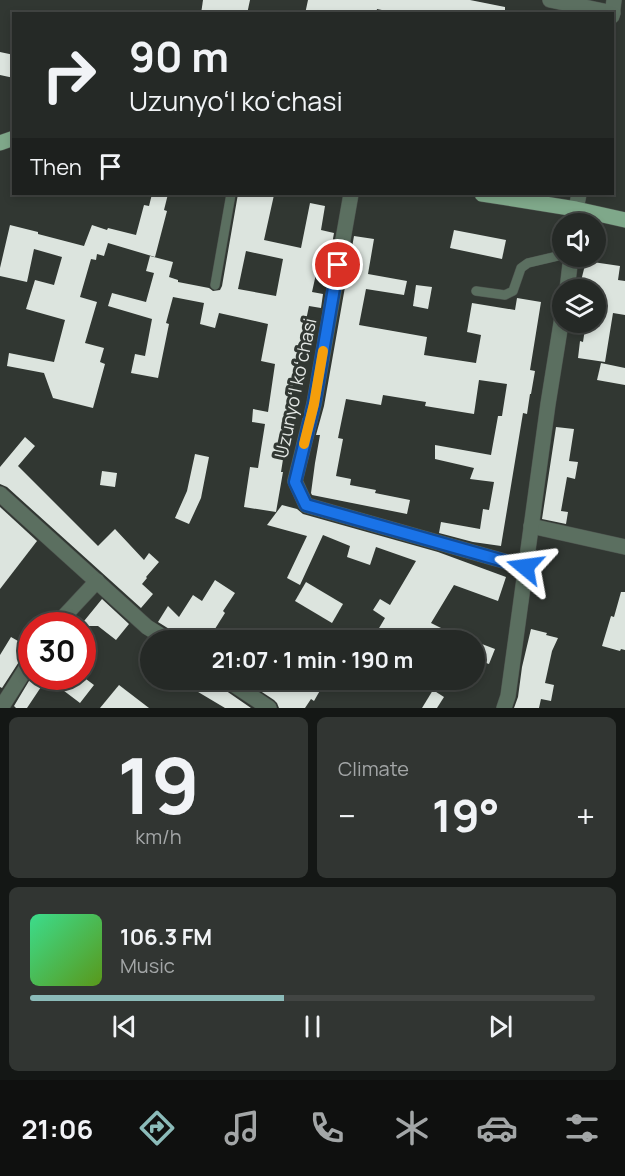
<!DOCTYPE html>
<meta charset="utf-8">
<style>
body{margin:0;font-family:Manrope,sans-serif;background:#313532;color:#f1f3f6;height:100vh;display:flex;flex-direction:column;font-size:22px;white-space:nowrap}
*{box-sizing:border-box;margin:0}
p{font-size:20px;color:#a3a6a7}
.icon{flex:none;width:33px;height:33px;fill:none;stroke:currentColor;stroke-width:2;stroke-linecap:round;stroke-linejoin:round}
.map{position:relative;height:708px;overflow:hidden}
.side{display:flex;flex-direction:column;gap:9px;padding:9px;background:#141715;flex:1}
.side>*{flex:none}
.hud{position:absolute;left:12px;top:12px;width:602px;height:183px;border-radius:0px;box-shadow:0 3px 9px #0003,0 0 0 2px #424543;background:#252926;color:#f1f3f6;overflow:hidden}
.tools{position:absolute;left:552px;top:213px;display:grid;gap:12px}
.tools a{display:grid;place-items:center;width:54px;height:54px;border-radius:50%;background:#252926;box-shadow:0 3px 9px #0003,0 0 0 2px #424543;font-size:30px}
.speed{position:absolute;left:18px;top:612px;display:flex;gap:12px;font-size:30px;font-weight:700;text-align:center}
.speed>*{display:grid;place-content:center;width:78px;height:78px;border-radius:50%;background:#252926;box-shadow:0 3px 9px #0003,0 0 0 2px #424543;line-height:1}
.speed .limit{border:9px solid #d22;background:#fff;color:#111}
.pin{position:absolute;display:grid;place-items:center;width:51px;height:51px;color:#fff;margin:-26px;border:3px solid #fff;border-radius:50%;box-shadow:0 2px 6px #0007}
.me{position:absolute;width:66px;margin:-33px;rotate:286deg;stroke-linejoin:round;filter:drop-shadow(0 0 4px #0008)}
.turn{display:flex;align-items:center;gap:21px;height:126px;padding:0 18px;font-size:27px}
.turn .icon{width:78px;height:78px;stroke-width:2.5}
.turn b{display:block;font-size:42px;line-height:51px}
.then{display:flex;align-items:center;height:57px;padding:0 18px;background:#0003;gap:12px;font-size:22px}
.big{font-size:45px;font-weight:700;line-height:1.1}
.side .widget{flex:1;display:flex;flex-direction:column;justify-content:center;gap:9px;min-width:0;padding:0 21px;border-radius:9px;background:#313532}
.side .dial{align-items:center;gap:0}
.dial b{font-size:78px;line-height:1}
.song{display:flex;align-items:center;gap:18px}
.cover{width:72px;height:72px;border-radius:9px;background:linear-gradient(135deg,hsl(150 70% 55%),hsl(90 70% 35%))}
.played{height:6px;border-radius:3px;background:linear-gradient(90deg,#8bbbb9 45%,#424543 45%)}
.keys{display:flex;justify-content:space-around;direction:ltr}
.heat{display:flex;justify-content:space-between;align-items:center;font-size:33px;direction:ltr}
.side .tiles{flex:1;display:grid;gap:9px;grid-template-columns:1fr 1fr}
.widget:last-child{grid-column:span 2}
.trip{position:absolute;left:140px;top:630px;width:345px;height:60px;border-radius:30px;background:#252926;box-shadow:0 3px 9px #0003,0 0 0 2px #424543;font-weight:700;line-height:60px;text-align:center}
.tab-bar{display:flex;height:96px;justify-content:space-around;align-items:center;background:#0f100f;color:#a3a6a7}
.tab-bar .icon{width:42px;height:42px}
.tab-bar .active{color:#8bbbb9}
.tab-bar b{font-size:27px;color:#f1f3f6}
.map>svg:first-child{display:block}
.building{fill:#dce4de;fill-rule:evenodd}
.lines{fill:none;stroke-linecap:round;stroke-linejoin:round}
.service-casing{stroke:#4d534e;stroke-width:10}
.minor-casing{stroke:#4d534e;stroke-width:16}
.tertiary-casing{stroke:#4d534e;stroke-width:16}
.primary-casing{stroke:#4d534e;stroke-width:16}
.service{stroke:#5b6f60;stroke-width:9}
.minor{stroke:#5b6f60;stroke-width:15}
.tertiary{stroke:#5b6f60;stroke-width:15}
.primary{stroke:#7fa88a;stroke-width:15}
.route-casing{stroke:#114b97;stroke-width:15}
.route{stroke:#1a73e8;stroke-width:10}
.slow{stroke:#f59e0b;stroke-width:10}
.labels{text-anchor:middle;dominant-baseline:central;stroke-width:6;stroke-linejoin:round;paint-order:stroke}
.street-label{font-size:18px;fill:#e3e7e4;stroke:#313732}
</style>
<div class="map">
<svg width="625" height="708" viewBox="0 0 625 708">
<rect width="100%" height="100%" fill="#313732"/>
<g class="building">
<path d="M203,0H250L247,14H201Z"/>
<path d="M308,0H470L505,7V14H401L377,9L376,14H305Z"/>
<path d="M0,52L14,55V78L0,75Z"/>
<path d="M152,194H168L164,210L167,211L155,257L108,243L104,256L97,254L96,260L91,259L80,297L97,302L85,343L104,348L100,362L105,364L93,408L53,398L44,373L7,366L9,353L54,362L65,320L26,309L35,280L54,285L62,257L34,249L27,282L0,276V268L10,225L38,232V234L84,246L92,225L107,230L108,228L136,235L144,205L149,206Z"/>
<path d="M238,194H265L274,195L264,240L301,248L310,203L325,206L321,230L334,233L328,267L318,265L312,292L323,294L321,308L309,306L296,368L288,415H290L281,472H283L276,512L244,507L250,467L258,468L265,424L252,422L253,409L268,412L275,364L261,361L268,324L219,313L215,328L200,324L204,303L173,297L166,323L169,324L158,378L131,373L135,354L145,356L152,319L108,306L112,293L146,302L154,273L146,271L150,256L173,262L169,277L178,280V282L209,288L213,291L220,290L222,286ZM246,251L283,259L276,296L238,289Z"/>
<path d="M454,230L506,240L502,259L450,248Z"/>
<path d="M354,236L374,239L368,274L407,281L404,295L366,289L359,325L427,337L424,355L476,363L481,335L467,332L472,303L515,310L517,298L541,302L530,370L535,371L531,394H530L527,414L523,413L501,546L473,542L439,533L441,522L480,529L483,509L489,510L494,482L470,479L474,468L435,459V445L491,455L498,416H502L507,384L479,380L474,414L425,406L426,402L383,395L381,405L346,399L338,438L343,439L336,476L351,479L350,485L376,490L375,493L410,500L407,514L312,495L311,493L315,463L320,435H316L324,406Z"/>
<path d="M586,261L620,266L618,280L625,281V315L613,313L605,362L578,358L580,341L583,342L586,322H596V290L579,289Z"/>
<path d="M416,285L432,287L428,309L413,306Z"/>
<path d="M601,363L625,368V385L597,380Z"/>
<path d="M556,427L574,429L569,461L578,462L575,479L567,477L561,511L568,512L566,524L542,519Z"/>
<path d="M25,437L35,446L18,466L98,546L115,529L144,560L149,553L159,562L146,577L147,578L142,584L153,594L141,608L7,487L0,484V467Z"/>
<path d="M195,454L209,457L201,498L189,524L175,518L187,491Z"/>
<path d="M102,471L117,473L115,487L100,485Z"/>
<path d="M282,505L297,509L303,514L438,552L506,577L498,601L454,585L431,623L465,640H372L385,618L373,610L380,599L390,605L416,561L376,547L370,565L347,557L350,546L323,535L300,585L287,578L307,536L267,525Z"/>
<path d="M0,507L37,541L0,589Z"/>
<path d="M215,580L235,593L223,611L225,613L208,640H178L177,636L174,632L158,622L168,606L179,617L193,595L202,601Z"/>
<path d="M306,582L343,604L332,623L295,601Z"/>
<path d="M621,592H625V650L621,649L620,651L602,646L611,616L614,617Z"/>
<path d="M102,599L129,624L116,640L98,626H80Z"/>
<path d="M531,629L547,633L546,635L558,638L552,651L545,683L554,685L551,701L541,699L539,708H514L518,697L522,667Z"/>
<path d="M11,637L32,649L27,651L24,654L2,688L0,687V655Z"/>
<path d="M474,641L495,649L489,664L474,659Z"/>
<path d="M32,676H82L94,685L80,703L47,678L27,708H16L14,706Z"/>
<path d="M178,680H217L219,685L222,688L251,708H225Z"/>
<path d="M244,680H284L304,692L311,680H326L314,701L311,699L305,708H279L277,703L274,700Z"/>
<path d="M119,685L149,708H100Z"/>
<path d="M433,690L444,697L437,708H422Z"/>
</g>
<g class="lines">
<defs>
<g id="service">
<path d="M215,285L231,194"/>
<path d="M476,291L505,295L513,291L521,268L528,263L562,255"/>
</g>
<g id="minor">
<path d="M550,0L613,13"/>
<path d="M351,194L314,404L295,481L306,505L525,567"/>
<path d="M575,224L576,209"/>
<path d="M567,290L571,256"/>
<path d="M0,494L147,627L168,640"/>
<path d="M531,526L625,547"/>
<path d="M55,626L97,581"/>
<path d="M227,680L269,708"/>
<path d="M1,708L32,659"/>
<path d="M504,708L508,696L548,404L562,317"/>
</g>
<g id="tertiary">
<path d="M612,16L614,0"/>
<path d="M576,209L579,194"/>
</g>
<g id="primary">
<path d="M0,143L14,138"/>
<path d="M482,194L576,209L625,220"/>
</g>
</defs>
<use href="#service" class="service-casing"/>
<use href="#minor" class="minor-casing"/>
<use href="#tertiary" class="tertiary-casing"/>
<use href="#primary" class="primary-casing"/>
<use href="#service" class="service"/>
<use href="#minor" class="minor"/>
<use href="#tertiary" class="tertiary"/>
<use href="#primary" class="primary"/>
</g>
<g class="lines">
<defs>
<path id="route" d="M338,265L314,404L295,482L306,505L525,567"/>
</defs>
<use href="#route" class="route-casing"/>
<use href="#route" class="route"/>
<path class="slow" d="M304,444L314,404L323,351"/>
</g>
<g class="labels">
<g class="street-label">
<text transform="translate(295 388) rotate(-78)">Uzunyoʻl koʻchasi</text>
</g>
</g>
</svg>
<div class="tools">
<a><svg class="icon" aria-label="sound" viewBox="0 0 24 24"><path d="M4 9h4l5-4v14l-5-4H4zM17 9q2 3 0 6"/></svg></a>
<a><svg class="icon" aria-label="layers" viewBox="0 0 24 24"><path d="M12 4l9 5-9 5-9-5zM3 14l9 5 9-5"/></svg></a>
</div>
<div class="speed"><div class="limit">30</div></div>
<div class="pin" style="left:338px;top:265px;background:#d93025"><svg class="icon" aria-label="arrive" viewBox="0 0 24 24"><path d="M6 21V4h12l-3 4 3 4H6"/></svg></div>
<svg class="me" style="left:525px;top:567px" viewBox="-20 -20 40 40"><path d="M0-17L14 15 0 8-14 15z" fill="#1a73e8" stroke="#fff" stroke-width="4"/></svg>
<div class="trip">21:07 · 1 min · 190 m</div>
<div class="hud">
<div class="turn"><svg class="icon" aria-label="right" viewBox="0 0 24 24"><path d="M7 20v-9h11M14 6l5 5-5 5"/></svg><div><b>90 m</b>Uzunyoʻl koʻchasi</div></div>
<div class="then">Then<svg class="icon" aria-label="arrive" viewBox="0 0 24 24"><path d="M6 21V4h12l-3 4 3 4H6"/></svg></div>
</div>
</div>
<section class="side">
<div class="tiles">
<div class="widget dial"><b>19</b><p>km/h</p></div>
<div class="widget"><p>Climate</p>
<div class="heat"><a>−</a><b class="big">19°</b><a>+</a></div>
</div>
<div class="widget">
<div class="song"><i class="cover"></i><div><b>106.3 FM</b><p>Music</p></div></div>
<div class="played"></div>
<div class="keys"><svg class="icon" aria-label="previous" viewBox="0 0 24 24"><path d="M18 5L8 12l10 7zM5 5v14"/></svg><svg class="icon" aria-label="pause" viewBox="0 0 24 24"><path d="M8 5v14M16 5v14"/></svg><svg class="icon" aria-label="next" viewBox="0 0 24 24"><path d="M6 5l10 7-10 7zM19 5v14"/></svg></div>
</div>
</div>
</section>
<nav class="tab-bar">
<b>21:06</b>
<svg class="icon active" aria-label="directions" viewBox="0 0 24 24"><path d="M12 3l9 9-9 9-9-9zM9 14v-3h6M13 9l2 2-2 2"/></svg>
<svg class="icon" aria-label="music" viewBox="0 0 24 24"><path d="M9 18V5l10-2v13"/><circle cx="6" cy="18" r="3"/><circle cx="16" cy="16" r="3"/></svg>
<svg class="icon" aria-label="phone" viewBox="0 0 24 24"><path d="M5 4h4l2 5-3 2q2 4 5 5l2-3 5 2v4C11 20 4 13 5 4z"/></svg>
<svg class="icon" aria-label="climate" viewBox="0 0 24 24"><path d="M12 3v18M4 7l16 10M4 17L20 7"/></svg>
<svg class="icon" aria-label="car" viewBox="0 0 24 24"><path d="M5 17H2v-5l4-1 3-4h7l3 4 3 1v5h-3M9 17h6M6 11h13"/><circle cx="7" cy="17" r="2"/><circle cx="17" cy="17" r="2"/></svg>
<svg class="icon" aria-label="filters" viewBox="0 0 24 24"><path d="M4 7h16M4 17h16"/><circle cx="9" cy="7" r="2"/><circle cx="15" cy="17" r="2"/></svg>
</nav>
